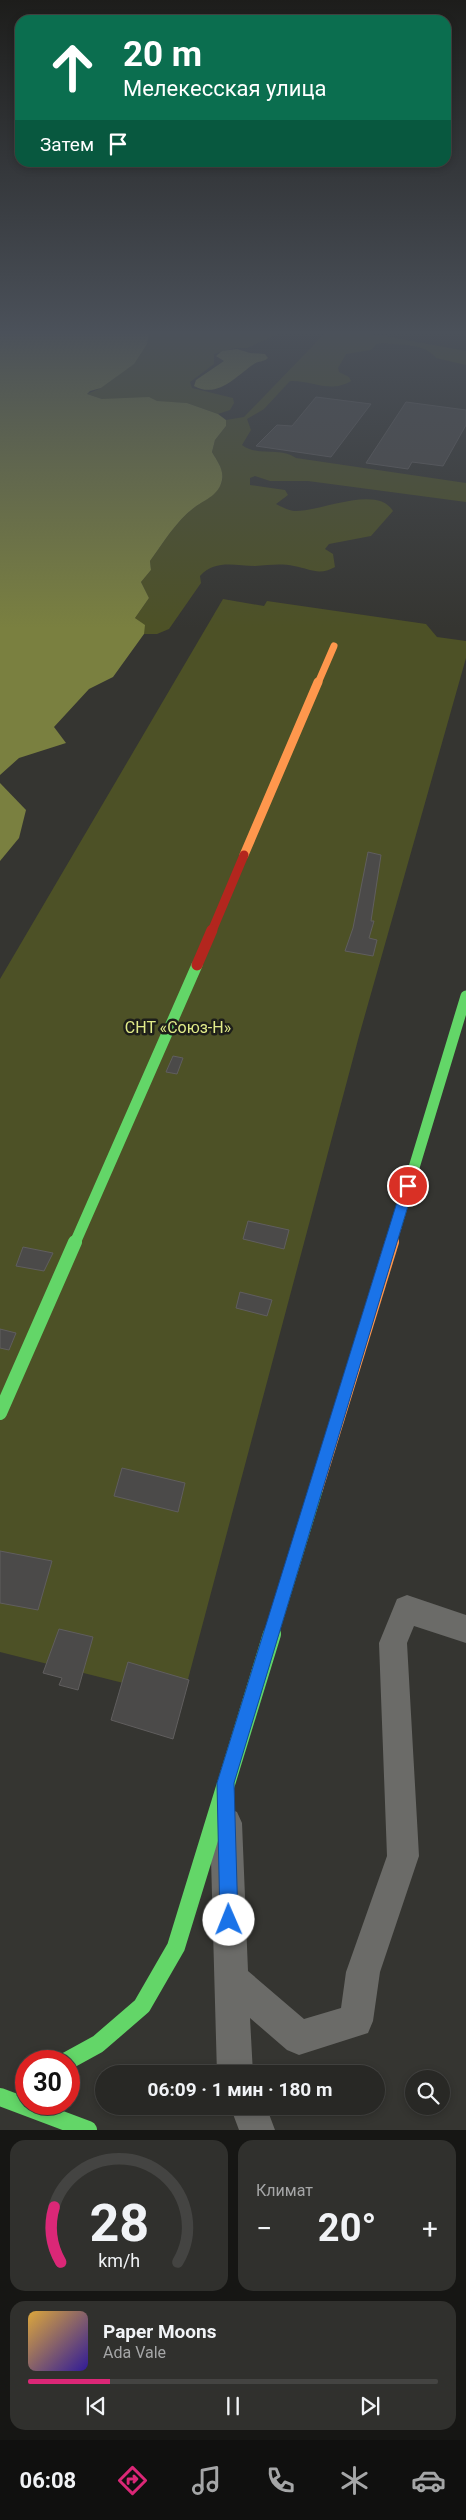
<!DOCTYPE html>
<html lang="ru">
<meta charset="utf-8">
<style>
body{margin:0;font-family:Roboto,sans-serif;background:#30302d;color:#f1f3f6;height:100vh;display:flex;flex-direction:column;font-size:19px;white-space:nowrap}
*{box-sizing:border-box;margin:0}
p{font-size:16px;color:#a5a6a7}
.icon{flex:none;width:28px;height:28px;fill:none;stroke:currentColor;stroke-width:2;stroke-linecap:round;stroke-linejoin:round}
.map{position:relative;height:2130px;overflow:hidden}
.drawer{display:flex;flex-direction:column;gap:10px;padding:10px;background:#161614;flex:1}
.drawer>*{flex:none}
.hud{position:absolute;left:15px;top:15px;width:436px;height:152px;border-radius:15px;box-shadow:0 2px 8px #0003,0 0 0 1px #444442;background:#0b6e4f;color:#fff;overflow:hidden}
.controls{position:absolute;left:405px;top:2070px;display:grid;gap:10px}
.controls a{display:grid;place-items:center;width:45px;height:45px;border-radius:50%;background:#282825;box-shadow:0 2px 8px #0003,0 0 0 1px #444442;font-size:25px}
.speed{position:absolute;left:15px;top:2050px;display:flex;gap:10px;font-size:25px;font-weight:700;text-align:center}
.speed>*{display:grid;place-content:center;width:65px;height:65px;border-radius:50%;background:#282825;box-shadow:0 2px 8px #0003,0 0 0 1px #444442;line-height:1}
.speed .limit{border:8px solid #d22;background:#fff;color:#111}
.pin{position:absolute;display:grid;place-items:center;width:42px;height:42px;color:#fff;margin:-21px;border:2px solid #fff;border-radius:50%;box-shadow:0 1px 5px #0007}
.me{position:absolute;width:55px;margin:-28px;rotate:359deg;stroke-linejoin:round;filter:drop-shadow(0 0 4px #0008)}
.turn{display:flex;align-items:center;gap:18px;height:105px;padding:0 25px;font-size:22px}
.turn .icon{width:65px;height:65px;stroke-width:2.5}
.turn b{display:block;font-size:35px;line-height:42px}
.then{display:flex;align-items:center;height:48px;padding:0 25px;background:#0003;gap:10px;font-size:19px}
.big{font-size:38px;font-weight:700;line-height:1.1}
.drawer .tile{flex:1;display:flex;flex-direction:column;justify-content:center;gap:8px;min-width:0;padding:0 18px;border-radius:15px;background:#30302d}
.drawer .dial{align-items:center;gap:0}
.dial svg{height:130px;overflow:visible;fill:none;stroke:#444442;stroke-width:7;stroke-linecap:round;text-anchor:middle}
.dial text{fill:#f1f3f6;stroke:none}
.song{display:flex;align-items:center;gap:15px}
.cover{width:60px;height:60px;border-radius:8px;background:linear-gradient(135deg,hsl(40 70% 55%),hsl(250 70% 35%))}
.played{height:5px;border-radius:2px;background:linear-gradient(90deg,#db2777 20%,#444442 20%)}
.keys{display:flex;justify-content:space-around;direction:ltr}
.heat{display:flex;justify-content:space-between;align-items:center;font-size:28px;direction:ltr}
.drawer .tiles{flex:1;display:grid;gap:10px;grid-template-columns:1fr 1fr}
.tile:last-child{grid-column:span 2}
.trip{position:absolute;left:95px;top:2065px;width:290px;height:50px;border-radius:25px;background:#282825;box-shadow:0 2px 8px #0003,0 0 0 1px #444442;font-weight:700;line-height:50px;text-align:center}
.menu{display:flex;height:80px;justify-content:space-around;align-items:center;background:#10100f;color:#a5a6a7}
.menu .icon{width:35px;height:35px}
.menu .current{color:#db2777}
.menu b{font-size:22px;color:#f1f3f6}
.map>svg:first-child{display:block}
.green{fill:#4d5126}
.water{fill:#7a8040}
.building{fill:#4b4a49;stroke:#605e5e}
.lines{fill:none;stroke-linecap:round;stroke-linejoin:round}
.street{fill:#6b6b68;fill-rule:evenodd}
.fast-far2{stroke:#63d668;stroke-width:11}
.fast-far1{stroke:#63d668;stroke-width:14}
.fast{stroke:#63d668;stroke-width:18}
.slow-far3{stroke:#ff974d;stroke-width:7}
.slow-far2{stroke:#ff974d;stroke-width:9}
.slow-far1{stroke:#ff974d;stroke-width:11}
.slow{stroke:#ff974d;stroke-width:14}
.jam-far1{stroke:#b3261e;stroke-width:9}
.jam{stroke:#b3261e;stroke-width:11}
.route{fill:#1a73e8;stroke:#114b97}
.labels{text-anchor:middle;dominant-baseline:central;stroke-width:5;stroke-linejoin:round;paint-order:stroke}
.park-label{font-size:16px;fill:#e1eb89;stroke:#1d1e1a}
</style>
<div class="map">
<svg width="466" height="2130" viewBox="0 0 466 2130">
<rect width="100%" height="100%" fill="#353531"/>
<g class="green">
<path d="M150,330H277L276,335L247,348H235L214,354V364L190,382L192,388L233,398L234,403L230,410L218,414L187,403L102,399L87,394L101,388L116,377L147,344Z"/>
<path d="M328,330H352L466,351V365L436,358C426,343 398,345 382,343L377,344L371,350L346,354L338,368L339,372L349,377L351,381C329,394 313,380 290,381L264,409L247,419L251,430L242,445C258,457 280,447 296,458L466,483V502L308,481H270L255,476L250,478V485L285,490L288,495L276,504C282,507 287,510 294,511C320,512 377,484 393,511L371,536L329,544L325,549L333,554L335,567C319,576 311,569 294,566C281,563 269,565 255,566C236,566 215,559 200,576L201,583L169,629L157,634H144V625L135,618L149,598L141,582L151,570L150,561C163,543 177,520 195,507C205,499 218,495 222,481C224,469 217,461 212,452L215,440L226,426V420L244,417Z"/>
<path d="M223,599L264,606L267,601L426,624L437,637L466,641V658L359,1036L183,1698L0,1652V979Z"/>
</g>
<g class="water">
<path d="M0,330H150L147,344L134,364L101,388L90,391L87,394L102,399L149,397L157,401L187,403L218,414L226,420V426L215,440L212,452C217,461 224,469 222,480C219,495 206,499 195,507C177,520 163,543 150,561L151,570L141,582L149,598L135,618L145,625L144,634L113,677L89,689L54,727L66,743L19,758L0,775Z"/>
<path d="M237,349L250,353L265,354L268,358C264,362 258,361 254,364C236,376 218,399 194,386L196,380L224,361L216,356L222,351Z"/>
<path d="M0,783L26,810L19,838L0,861Z"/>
</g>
<g class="building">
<path d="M316,397L371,404L331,457L256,446L277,425L292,426Z"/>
<path d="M406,402L466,410V425L443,466L412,462L408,469L366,463Z"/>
<path d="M368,852L381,855L371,921H374L369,938L377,940L373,956L345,951L353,928Z"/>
<path d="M173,1056L183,1058L177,1074L166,1072Z"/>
<path d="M248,1221L289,1230L284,1249L243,1239Z"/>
<path d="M23,1247L53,1253L44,1271L16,1266Z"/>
<path d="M240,1292L272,1300L267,1316L236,1308Z"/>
<path d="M0,1329L16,1333L9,1350L0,1348Z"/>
<path d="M122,1468L185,1483L178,1512L114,1496Z"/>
<path d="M0,1551L52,1561L38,1610L0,1603Z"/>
<path d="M59,1629L93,1637L78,1690L59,1685L62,1678L43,1673Z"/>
<path d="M128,1662L189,1680L173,1739L111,1720Z"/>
</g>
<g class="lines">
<g class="street">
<path d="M407,1595L466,1615V1643L414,1626L407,1643L419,1856L380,1972L373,2021L368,2033L299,2055L287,2050L250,2018L253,2074H217L210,1823L215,1812L226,1807L237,1812L242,1823L248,1971L304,2019L341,2008L346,1972L387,1856L379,1643L397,1599Z"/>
<path d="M230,2106H266L275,2130H239Z"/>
</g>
<g class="fast-far2">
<path d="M396,1227L466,996"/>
<path d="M75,1243L197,965"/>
</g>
<g class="fast-far1">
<path d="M0,1413L75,1242"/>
<path d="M271,1636L316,1489"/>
</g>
<g class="fast">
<path d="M67,2061L98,2044L142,2006L176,1947L272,1634"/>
<path d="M0,2097L88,2130"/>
</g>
<path class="slow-far3" d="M318,683L334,646"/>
<path class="slow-far2" d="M244,855L318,682"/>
<path class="slow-far1" d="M391,1243L396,1227"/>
<path class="slow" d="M316,1489L392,1242"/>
<path class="jam-far1" d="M212,931L244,855"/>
<path class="jam" d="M197,965L212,930"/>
</g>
<linearGradient id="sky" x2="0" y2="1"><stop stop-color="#1d1d1b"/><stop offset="0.53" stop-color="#4b515a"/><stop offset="1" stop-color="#4b515a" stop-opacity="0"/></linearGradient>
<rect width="466" height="628" fill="url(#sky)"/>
<path class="route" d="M408,1181L414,1186L234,1783L238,1920L235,1926L229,1929L222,1926L220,1920L217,1783L402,1186Z"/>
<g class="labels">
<g class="park-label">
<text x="178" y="1027">СНТ «Союз-Н»</text>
</g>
</g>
</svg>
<div class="controls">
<a><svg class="icon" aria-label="search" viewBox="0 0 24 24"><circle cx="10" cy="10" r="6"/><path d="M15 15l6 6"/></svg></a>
</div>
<div class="speed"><div class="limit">30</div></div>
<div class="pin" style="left:408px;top:1186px;background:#d93025"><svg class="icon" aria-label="arrive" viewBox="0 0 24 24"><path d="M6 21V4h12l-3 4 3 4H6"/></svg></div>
<svg class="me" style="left:229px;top:1920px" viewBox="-20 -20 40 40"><circle r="19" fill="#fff"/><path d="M0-13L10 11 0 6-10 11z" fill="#1a73e8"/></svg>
<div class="trip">06:09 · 1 мин · 180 m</div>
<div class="hud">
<div class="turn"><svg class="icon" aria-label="ahead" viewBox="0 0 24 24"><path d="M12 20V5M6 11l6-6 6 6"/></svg><div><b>20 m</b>Мелекесская улица</div></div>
<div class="then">Затем<svg class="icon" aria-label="arrive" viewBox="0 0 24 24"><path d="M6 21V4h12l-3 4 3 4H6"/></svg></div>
</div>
</div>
<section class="drawer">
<div class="tiles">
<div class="tile dial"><svg viewBox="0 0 100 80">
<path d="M14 69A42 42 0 1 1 86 69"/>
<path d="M14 69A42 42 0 0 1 10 35" stroke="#db2777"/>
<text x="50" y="56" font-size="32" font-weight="700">28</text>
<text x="50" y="72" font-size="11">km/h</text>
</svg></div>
<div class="tile"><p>Климат</p>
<div class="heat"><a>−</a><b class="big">20°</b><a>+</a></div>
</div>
<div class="tile">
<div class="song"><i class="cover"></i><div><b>Paper Moons</b><p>Ada Vale</p></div></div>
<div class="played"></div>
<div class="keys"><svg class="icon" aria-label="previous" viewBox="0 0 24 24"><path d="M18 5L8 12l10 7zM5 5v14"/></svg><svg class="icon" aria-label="pause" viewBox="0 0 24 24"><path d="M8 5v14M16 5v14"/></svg><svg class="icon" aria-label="next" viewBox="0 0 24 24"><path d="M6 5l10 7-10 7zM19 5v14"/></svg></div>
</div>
</div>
</section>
<nav class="menu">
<b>06:08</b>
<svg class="icon current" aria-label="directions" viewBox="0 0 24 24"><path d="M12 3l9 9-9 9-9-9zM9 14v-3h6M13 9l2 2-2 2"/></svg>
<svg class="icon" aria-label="music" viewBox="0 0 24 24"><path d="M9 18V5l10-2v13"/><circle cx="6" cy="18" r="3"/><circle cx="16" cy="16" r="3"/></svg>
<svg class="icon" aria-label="phone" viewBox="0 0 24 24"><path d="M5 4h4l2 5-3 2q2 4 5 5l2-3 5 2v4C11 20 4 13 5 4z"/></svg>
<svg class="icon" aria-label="climate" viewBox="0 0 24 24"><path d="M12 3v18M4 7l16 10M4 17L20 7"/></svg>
<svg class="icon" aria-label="car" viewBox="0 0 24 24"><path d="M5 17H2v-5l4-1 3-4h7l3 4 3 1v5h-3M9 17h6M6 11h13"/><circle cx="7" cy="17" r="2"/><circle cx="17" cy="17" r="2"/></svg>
</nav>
